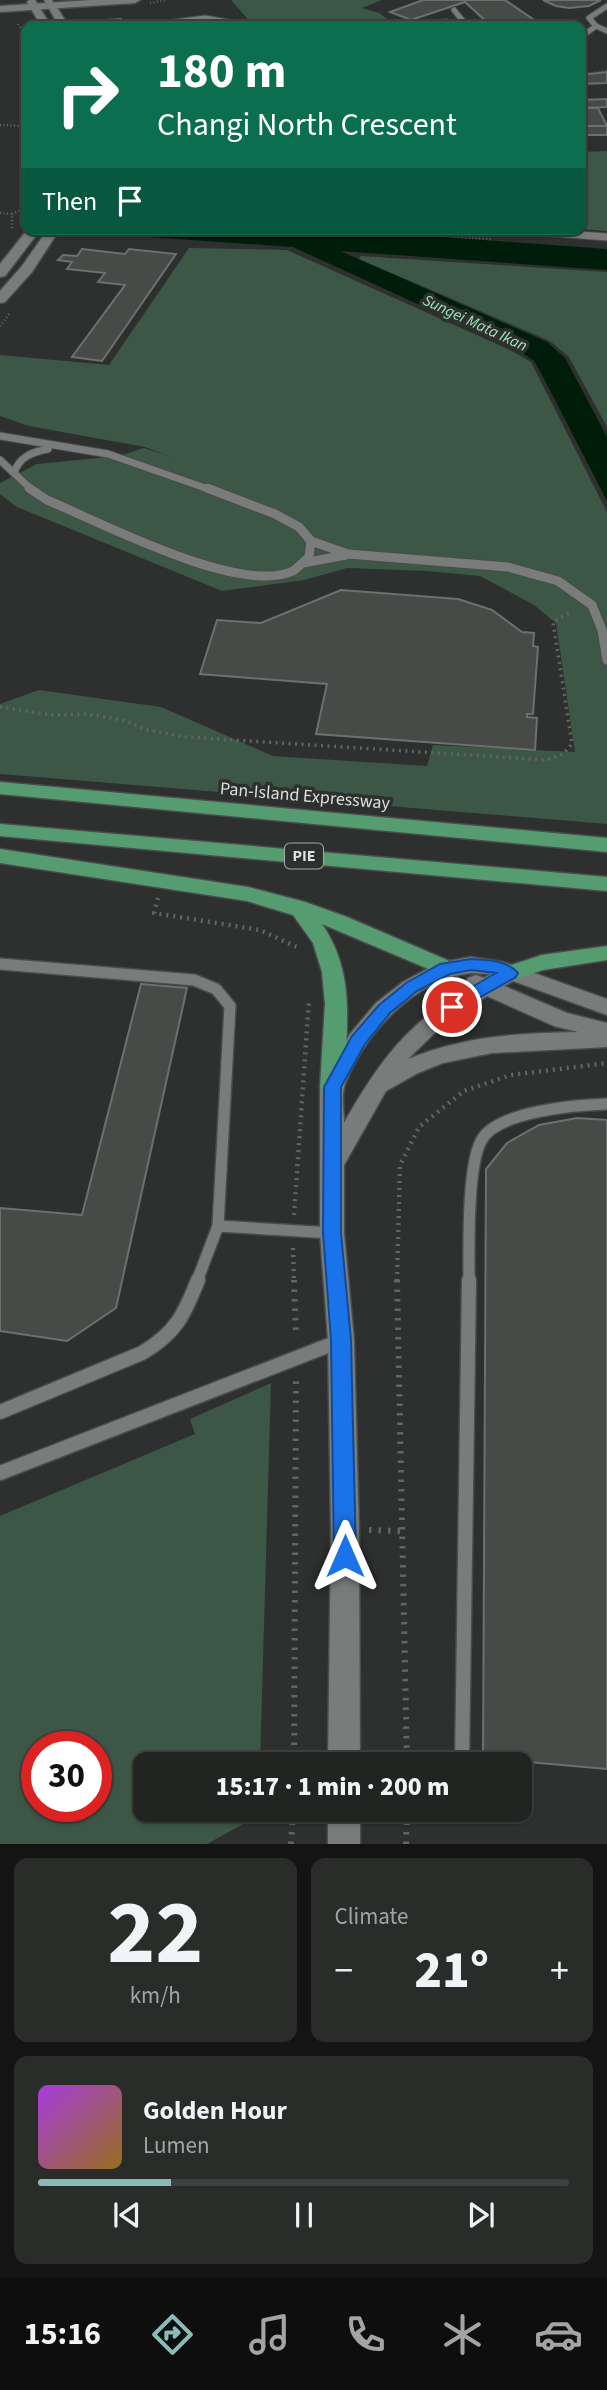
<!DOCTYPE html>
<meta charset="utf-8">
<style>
body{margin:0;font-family:"Source Sans 3",sans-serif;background:#2a2c2a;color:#f1f3f6;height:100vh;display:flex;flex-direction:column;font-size:26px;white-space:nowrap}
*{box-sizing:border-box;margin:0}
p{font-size:23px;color:#a2a4a5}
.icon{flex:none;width:38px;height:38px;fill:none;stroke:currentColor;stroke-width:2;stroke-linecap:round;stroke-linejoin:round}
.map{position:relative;height:1844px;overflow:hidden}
.panel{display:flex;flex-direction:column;gap:14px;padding:14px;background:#131413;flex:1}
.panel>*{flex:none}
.banner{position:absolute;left:21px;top:21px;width:565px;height:214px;border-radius:14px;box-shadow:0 2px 5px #0004,0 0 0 2px #3f4140;background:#0b6e4f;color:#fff;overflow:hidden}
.speed{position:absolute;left:21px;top:1731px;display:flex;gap:14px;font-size:35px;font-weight:700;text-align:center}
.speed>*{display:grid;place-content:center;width:91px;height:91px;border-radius:50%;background:#222422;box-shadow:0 2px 5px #0004,0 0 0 2px #3f4140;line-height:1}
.speed .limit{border:10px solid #d22;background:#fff;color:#111}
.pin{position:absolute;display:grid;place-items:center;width:60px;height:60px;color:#fff;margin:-30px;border:4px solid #fff;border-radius:50%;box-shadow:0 2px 7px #0007}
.me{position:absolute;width:77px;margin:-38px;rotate:0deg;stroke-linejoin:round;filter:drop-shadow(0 0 5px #0008)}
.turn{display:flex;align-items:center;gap:24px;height:147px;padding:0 21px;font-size:32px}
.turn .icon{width:91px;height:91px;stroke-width:2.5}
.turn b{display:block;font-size:49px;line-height:60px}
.then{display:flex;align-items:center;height:66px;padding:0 21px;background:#0003;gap:14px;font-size:26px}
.big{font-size:52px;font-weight:800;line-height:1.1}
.panel .widget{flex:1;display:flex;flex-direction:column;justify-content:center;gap:10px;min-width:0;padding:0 24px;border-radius:14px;background:#2a2c2a}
.panel .dial{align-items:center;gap:0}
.dial b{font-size:91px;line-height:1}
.song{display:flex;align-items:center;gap:21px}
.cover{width:84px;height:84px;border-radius:10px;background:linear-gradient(135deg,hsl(280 70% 55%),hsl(40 70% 35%))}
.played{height:7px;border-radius:4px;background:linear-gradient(90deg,#8bbbb9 25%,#3f4140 25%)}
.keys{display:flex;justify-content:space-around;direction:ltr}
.heat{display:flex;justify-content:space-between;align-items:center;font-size:38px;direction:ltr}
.panel .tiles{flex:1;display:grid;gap:14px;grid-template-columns:1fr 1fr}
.widget:last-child{grid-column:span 2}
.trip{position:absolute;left:133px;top:1752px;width:399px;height:70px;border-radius:14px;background:#222422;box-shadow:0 2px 5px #0004,0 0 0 2px #3f4140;font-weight:800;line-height:70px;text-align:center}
.tab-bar{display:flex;height:112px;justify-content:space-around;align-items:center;background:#0e0e0e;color:#a2a4a5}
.tab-bar .icon{width:49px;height:49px}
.tab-bar .active{color:#8bbbb9}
.tab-bar b{font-size:32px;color:#f1f3f6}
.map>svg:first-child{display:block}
.green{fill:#3d5746;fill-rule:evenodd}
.water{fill:#001d0a}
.building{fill:#484a48;stroke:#6d706e;stroke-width:2}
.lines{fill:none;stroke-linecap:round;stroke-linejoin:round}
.lane-far4-casing{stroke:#4a4c4a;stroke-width:7}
.lane-far3-casing{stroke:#4a4c4a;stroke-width:9}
.lane-far2-casing{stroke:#4a4c4a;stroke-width:11}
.lane-far1-casing{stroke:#4a4c4a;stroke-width:14}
.lane-casing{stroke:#4a4c4a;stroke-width:17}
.street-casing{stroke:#4a4c4a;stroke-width:3}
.secondary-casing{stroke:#4a4c4a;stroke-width:3}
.highway-casing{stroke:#4a4c4a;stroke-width:3}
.path-far3{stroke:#626563;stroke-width:2.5;stroke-dasharray:1 2.5;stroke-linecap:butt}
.path-far2{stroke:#626563;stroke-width:3.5;stroke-dasharray:2 4.5;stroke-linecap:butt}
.path-far1{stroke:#626563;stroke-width:4.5;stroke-dasharray:2 5;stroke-linecap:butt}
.path{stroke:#626563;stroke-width:6;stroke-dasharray:2.5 7;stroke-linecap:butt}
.lane-far4{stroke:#797c7a;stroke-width:5}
.lane-far3{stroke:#797c7a;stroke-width:7}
.lane-far2{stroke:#797c7a;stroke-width:9}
.lane-far1{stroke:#797c7a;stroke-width:11}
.lane{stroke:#797c7a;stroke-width:14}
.street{fill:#797c7a;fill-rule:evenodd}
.secondary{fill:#797c7a;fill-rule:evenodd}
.highway{fill:#569c71;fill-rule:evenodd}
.route{fill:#1a73e8;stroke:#114b97;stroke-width:2}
.labels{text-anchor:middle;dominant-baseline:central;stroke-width:7;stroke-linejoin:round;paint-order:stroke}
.far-water-label{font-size:16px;font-style:italic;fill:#9be2b3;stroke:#2d302e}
.shield{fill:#2d302e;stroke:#a8aaa9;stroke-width:2}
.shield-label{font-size:16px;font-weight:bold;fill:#dddfde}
.street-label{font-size:18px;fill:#dddfde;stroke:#2d302e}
</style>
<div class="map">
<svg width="607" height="1844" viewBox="0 0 607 1844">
<rect width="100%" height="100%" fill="#2d302e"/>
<g class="green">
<path d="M231,0H382L362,8L379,13L395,25L447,18L455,26H254Z"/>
<path d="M607,151V231L581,229V152Z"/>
<path d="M189,248L287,250L512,351L531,362L607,512V824L0,774V704L39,690L161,707L273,756L427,766L433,745L575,752L556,623L534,605L480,576L427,571L347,568L304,580L222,591L17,507L0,494V483L37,464L119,456L144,448L171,457L145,447L29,426L0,416V355L109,365Z"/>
<path d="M361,256L607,272V427L569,357L550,341L359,259Z"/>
<path d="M271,1383L260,1764H145V1810H259V1815L207,1844H0V1516L195,1434L190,1419ZM37,1746H96V1806H37Z"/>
</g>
<path class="water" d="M79,229H330L607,249V270L340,251L547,342L565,358L607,437V501L540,371L534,361L518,350L293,247L77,232Z"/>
<g class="building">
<path d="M423,0H505L543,26H491L465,2L411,20L390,12Z"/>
<path d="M543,0H601L589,6L569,8L556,6Z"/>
<path d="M121,19L125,26H95L92,21Z"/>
<path d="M607,72V83L581,84V75Z"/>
<path d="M607,99V107L581,108V100Z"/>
<path d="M581,108H598L607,126H581Z"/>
<rect x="581" y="126" width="26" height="9"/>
<path d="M82,249L125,254L129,249L176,254L102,361L72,357L125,285L98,282L105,273L67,269L72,262L58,260L63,255L77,256Z"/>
<path d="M341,590L458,599L492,610L522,632L534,633L533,646L538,647L533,714H527V717L537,718L535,750L316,734L327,684L200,674L217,620L261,623Z"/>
<path d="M141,984L187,988L116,1308L67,1341L0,1331V1208L82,1215Z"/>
<path d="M577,1118L607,1120V1769L483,1758L486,1169L507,1143L539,1125Z"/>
</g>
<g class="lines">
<defs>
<g id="lane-far4">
<path d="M607,6L589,18L596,26L607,31"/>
<path d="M454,10L467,26"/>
<path d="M144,26L205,18L228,22L221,26"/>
<path d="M581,37L596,26"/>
</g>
<g id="lane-far3">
<path d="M502,229L607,237"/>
<path d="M0,436L108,454L211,490"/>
<path d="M0,460L32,490"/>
<path d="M14,473C19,457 32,452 48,449"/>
</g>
<g id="lane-far2">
<path d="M29,488L47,500C100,522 240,596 293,571C298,568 304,561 309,557L311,541"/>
<path d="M207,488L275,514L299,527L311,541L348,554L508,567L558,581L592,605L602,630L607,660"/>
<path d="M303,563L346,555"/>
</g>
<g id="lane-far1">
<path d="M0,964L194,980L216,989L230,1006L218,1226L197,1281"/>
<path d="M218,1226L332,1233"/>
<path d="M469,1281C469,1249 467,1168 481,1141C496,1111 577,1105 607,1104"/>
</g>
<g id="lane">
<path d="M0,1412L142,1353C176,1333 184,1315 198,1280"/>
<path d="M0,1473L340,1341"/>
<path d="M462,1764L469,1280"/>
</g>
<g id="street">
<path d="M29,0H35L51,26H41L27,2Z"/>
<path d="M44,0H52L69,26H59Z"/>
<path d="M28,229H41L5,276L0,277V264Z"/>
<path d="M48,229H60L32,272L5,302L0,303V291L22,266Z"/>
<path d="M471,957L503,962L607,999V1015L513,981L504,986L567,1013L607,1023V1047L492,1053L443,1063L418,1073L386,1091L344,1165V1233L354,1340L359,1530L360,1764H328L331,1530L328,1340L320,1233V1087L350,1034L376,1003L403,982L438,963ZM471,973L491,974L484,978L476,975L468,978L465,983L468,988C407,1023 378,1063 344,1123C344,1111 341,1095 345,1084C365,1033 415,979 471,973ZM487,996L554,1026L578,1032C519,1033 463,1036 408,1059L443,1025Z"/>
<rect x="328" y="1810" width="32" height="34"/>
</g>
<path id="secondary" d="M91,0H140L135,3L0,12V6Z"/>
<g id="highway">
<path d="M0,782L607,838V852L0,794Z"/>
<path d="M0,824L607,877V891L0,836Z"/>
<path d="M0,849L248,887L305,902L347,917L454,963L457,968L454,973L446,976L438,973L322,924C357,975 346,1029 344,1087L340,1093L332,1096L324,1093L320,1087L325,1004L322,972L313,943L293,915L247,901L0,863Z"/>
<path d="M607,946V960L543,970L510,981L502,978L499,973L502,968L542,955Z"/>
</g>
</defs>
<use href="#lane-far4" class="lane-far4-casing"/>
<use href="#lane-far3" class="lane-far3-casing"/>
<use href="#lane-far2" class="lane-far2-casing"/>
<use href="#lane-far1" class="lane-far1-casing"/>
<use href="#lane" class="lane-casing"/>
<use href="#street" class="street-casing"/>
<use href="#secondary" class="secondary-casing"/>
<use href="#highway" class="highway-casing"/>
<g class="path-far3">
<path d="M150,3L167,0"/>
<path d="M18,24L26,34"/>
<path d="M581,74L607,71"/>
<path d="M0,125L26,126"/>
<path d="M0,213L12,214"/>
<path d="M12,228V214L26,208"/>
<path d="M357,229L491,239"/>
<path d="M0,326L10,313"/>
</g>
<path class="path-far2" d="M0,707L52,715L86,714L123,720L148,730L186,737L547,760L563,754L572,744L553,622L572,611"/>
<g class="path-far1">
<path d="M158,898L154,913L260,930L299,948"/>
<path d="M294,1215L309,1000"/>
<path d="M293,1248L294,1281"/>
<path d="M397,1281L400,1165L419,1127L464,1091L511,1075L607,1063"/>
</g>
<g class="path">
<path d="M294,1280L296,1337"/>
<path d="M397,1280L407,1764"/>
<path d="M369,1530L403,1531"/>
<path d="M294,1764L296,1378"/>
<path d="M291,1844L293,1810"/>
<path d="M406,1844L407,1810"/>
</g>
<use href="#lane-far4" class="lane-far4"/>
<use href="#lane-far3" class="lane-far3"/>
<use href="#lane-far2" class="lane-far2"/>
<use href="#lane-far1" class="lane-far1"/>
<use href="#lane" class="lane"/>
<use href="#street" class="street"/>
<use href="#secondary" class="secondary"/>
<use href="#highway" class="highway"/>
</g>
<path class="route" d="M471,959C487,960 507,960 518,973L516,977L452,1013L443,1007L446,1002L496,973L471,970L450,974L417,991L390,1013L365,1044L341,1087V1233L351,1340L356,1556L352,1563L345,1566L337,1563L334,1556L331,1340L323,1233L324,1087L352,1036L379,1005L406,983L440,964Z"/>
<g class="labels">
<g class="far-water-label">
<text transform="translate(475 323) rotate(25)">Sungei Mata Ikan</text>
</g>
<rect class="shield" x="285" y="843.5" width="38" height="25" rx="5"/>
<g class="shield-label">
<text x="304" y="856">PIE</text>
</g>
<g class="street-label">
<text transform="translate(305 796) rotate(5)">Pan-Island Expressway</text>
</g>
</g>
</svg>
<div class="speed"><div class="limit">30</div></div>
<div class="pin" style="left:452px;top:1007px;background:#d93025"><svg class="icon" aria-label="arrive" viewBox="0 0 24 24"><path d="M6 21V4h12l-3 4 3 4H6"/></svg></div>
<svg class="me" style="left:345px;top:1556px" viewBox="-20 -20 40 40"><path d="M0-17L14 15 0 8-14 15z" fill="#1a73e8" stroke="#fff" stroke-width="4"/></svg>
<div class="trip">15:17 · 1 min · 200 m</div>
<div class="banner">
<div class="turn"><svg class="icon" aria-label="right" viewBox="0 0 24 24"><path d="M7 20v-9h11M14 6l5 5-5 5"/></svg><div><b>180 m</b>Changi North Crescent</div></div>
<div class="then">Then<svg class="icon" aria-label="arrive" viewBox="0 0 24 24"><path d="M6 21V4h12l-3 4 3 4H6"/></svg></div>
</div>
</div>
<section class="panel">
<div class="tiles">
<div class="widget dial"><b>22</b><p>km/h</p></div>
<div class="widget"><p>Climate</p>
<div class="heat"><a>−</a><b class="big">21°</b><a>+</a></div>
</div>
<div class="widget">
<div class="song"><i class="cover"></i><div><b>Golden Hour</b><p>Lumen</p></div></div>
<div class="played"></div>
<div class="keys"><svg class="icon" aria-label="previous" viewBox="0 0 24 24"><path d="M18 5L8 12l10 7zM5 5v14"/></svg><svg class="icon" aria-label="pause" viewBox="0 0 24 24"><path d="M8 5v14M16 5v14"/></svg><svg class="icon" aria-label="next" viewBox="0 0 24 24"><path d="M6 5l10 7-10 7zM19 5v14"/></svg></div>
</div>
</div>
</section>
<nav class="tab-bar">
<b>15:16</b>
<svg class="icon active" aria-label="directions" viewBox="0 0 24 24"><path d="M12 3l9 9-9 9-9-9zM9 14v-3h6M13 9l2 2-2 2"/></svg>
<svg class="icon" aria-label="music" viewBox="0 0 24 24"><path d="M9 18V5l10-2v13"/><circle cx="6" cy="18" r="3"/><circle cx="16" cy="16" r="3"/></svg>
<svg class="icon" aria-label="phone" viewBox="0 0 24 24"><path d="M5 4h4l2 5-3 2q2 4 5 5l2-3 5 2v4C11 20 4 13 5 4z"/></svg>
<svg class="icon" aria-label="climate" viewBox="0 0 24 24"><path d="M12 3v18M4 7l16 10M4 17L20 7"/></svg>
<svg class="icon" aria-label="car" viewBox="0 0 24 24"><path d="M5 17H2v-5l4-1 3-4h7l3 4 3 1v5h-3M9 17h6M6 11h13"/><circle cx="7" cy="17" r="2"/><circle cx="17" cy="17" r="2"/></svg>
</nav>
